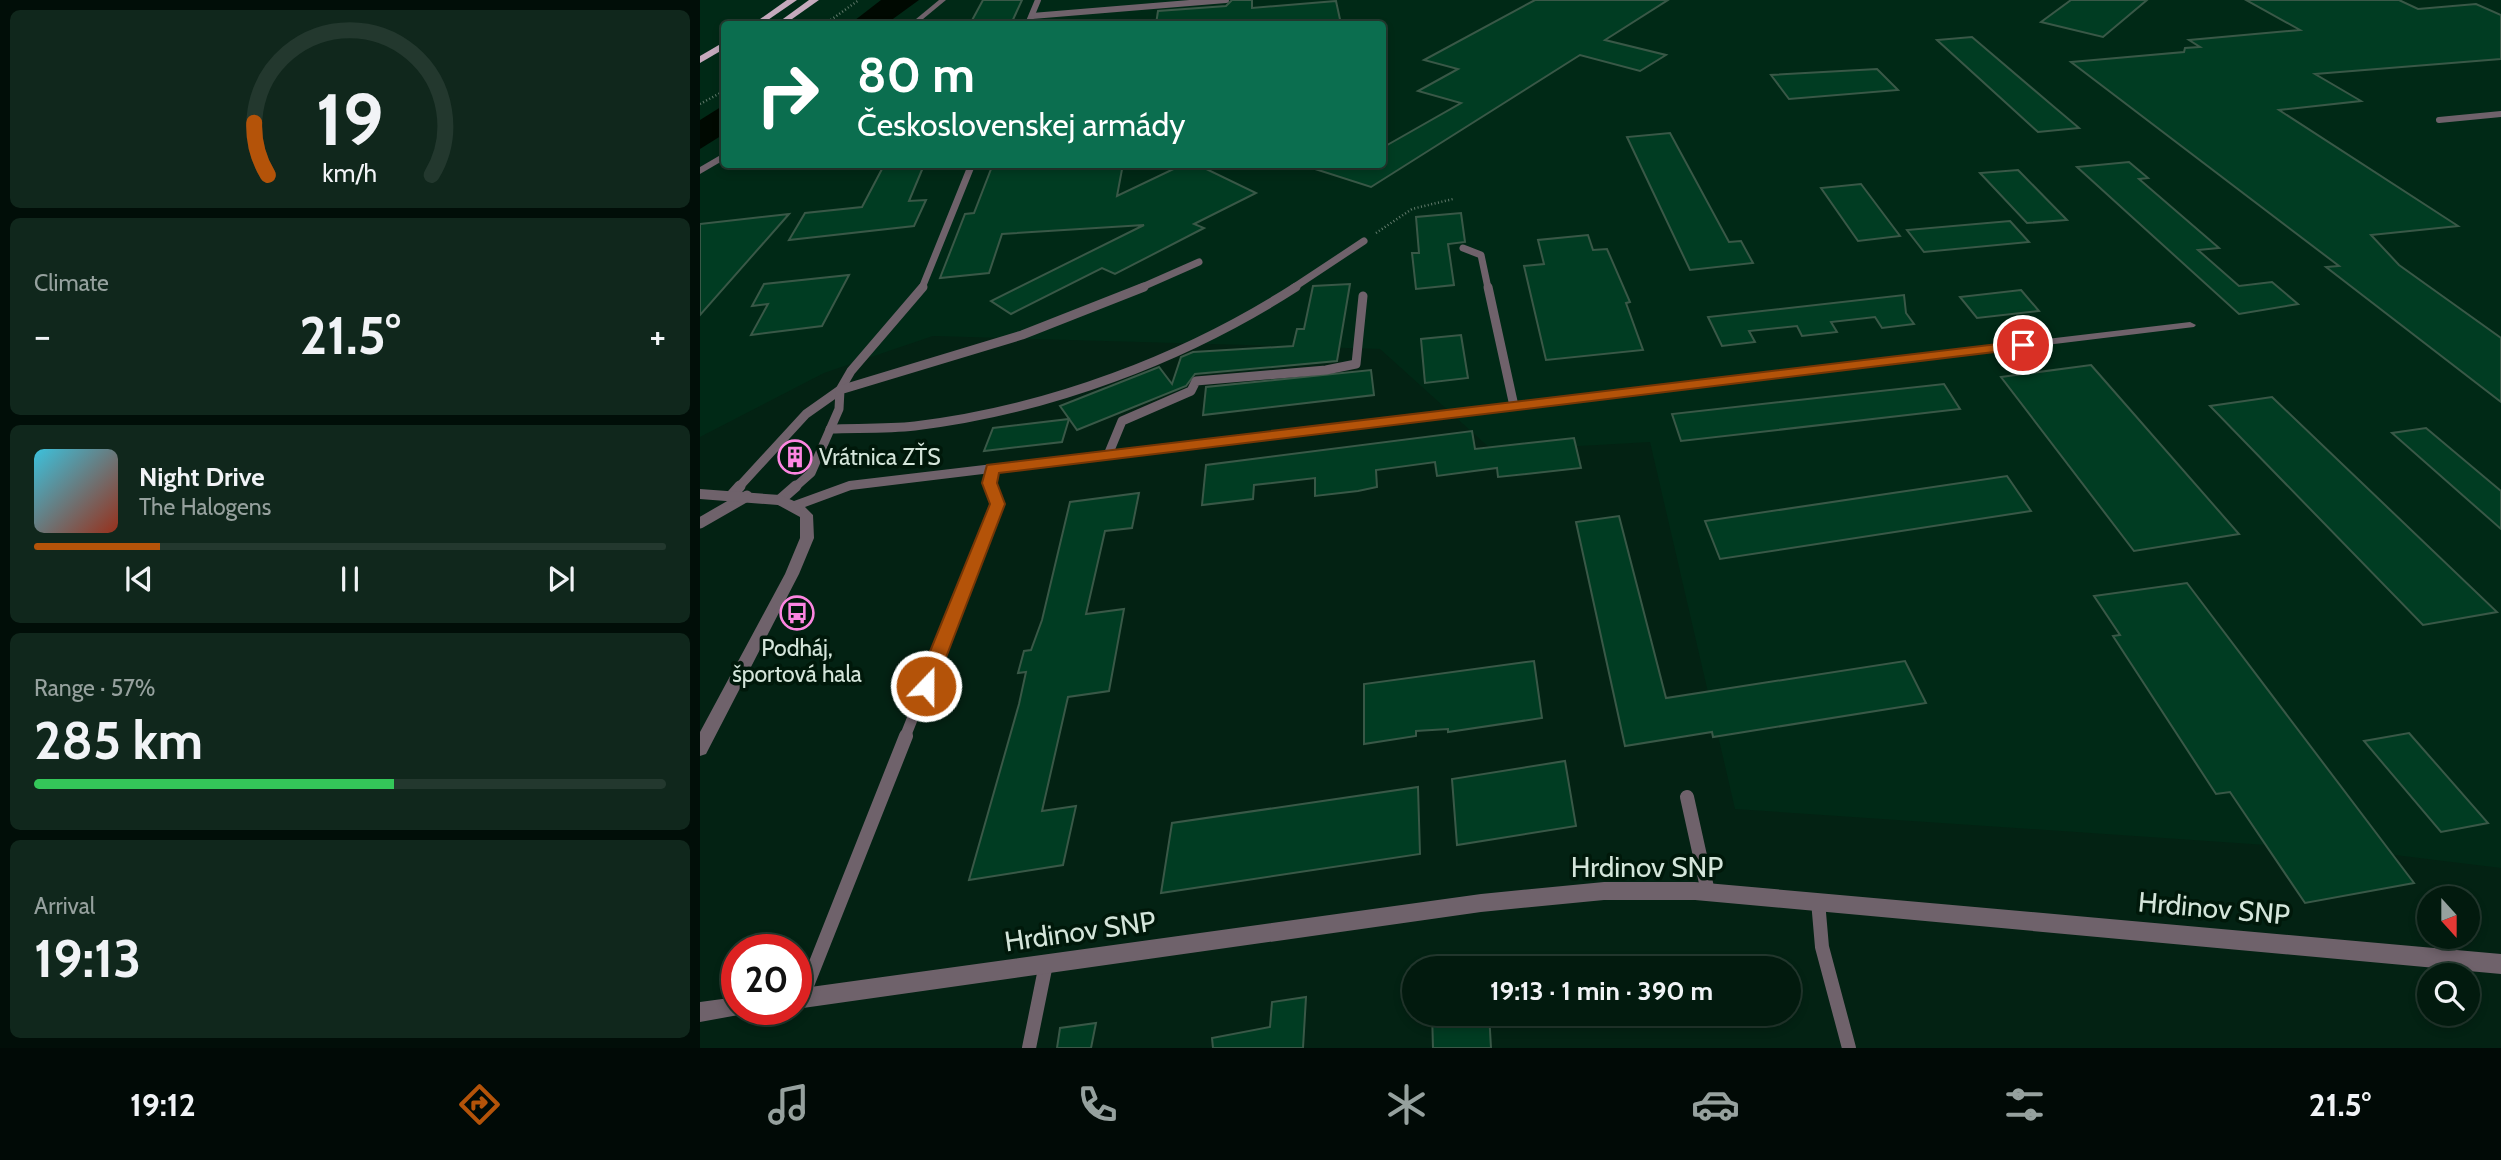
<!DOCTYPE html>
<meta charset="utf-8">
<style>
body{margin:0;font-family:Cabin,sans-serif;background:#10271c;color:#f1f3f6;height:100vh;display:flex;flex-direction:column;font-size:26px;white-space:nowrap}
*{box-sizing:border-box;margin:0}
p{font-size:23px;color:#96a19e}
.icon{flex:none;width:38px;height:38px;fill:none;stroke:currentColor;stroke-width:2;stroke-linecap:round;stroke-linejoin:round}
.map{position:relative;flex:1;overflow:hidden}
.drawer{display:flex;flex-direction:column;gap:10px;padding:10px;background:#010e08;width:700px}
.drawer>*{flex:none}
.hud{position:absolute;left:21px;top:21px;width:665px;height:147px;border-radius:7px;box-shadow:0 4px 10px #0003,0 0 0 2px #23382e;background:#0b6e4f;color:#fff;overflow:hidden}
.needle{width:46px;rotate:159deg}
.tools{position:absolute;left:1717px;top:886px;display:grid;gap:14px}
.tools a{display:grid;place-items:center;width:63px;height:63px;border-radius:50%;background:#021a0e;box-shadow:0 4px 10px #0003,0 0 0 2px #23382e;font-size:35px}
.speed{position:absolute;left:21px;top:934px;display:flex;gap:14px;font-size:35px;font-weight:700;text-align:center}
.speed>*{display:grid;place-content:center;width:91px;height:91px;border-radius:50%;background:#021a0e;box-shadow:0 4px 10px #0003,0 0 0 2px #23382e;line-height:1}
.speed .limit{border:10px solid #d22;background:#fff;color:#111}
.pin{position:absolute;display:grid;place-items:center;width:60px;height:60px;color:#fff;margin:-30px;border:4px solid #fff;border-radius:50%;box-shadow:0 2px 7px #0007}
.me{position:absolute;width:77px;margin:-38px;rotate:22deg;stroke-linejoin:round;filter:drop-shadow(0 0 5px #0008)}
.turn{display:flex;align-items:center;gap:24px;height:147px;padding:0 21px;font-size:32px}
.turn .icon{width:91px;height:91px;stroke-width:2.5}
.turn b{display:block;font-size:49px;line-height:60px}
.big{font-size:52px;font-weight:700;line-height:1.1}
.drawer .card{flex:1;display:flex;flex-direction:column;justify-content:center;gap:10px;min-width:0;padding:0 24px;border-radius:10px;background:#10271c}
.drawer .dial{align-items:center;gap:0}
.dial svg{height:182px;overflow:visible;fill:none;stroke:#23382e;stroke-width:7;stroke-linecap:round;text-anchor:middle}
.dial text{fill:#f1f3f6;stroke:none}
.song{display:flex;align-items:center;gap:21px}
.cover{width:84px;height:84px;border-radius:10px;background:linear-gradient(135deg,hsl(190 70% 55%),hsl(10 70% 35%))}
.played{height:7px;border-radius:4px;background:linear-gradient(90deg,#b45309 20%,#23382e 20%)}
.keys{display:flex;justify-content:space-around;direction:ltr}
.heat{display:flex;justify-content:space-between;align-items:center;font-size:38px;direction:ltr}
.charge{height:10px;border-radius:5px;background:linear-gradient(90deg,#34c759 57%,#23382e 0)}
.trip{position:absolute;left:702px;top:956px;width:399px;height:70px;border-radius:35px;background:#021a0e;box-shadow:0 4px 10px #0003,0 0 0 2px #23382e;font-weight:700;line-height:70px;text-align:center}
.dock{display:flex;height:112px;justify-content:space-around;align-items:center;background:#010a06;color:#96a19e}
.dock .icon{width:49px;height:49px}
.dock .selected{color:#b45309}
.dock b{font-size:32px;color:#f1f3f6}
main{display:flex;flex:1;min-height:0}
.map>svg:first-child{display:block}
.built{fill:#002916;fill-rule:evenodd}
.water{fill:#000901}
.building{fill:#003c22;stroke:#395847;stroke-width:2}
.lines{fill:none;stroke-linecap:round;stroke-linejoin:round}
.path{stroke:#617a6c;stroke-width:2.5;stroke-dasharray:1 2.5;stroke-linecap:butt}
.service-far4{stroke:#6f626b;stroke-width:6}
.service-far3{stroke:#6f626b;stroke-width:7}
.service-far2{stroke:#6f626b;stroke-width:9}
.service-far1{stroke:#6f626b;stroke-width:11}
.service{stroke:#6f626b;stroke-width:14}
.minor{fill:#6f626b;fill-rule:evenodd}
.primary{fill:#c5aabd;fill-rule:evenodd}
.route{fill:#b45309;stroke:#753606;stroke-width:2}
.labels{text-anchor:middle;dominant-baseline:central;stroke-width:7;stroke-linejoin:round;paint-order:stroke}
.poi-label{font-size:23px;fill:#d4e5da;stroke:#00180a;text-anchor:start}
.near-street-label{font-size:28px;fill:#d4e5da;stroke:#00180a}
</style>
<main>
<section class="drawer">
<div class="card dial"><svg viewBox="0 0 100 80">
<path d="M14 69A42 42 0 1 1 86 69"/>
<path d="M14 69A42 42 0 0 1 8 46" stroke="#b45309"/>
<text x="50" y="56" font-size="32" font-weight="700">19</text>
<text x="50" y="72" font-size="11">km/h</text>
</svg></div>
<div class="card"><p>Climate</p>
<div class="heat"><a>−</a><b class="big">21.5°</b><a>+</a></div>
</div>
<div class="card">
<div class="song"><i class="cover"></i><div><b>Night Drive</b><p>The Halogens</p></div></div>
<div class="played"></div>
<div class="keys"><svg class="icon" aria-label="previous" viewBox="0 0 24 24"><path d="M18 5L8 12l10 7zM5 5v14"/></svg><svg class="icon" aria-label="pause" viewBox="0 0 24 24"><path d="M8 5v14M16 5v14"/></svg><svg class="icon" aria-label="next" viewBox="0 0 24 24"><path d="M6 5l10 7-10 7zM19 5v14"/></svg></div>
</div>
<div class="card"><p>Range · 57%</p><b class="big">285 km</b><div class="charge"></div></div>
<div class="card"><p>Arrival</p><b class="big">19:13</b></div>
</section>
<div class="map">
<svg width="1801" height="1048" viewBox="0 0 1801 1048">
<rect width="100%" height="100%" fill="#032213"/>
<path class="built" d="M0,0H1801V868L1670,852L1035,809L950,442L793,451L680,349L233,336L124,373L0,437ZM24,24H682V164H24Z"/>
<g class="water">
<path d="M181,0H219L186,24H150Z"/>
<path d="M24,105V134L0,149V120Z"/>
</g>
<g class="building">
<path d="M283,0H322L311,24H270Z"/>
<path d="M532,0H552V8L636,1L641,24H456L458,11L526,6Z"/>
<path d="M835,0H968L905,40L966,55L940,71L880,55L671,187L615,169V164H682V148L761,103L718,91L758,69L724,60Z"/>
<path d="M1371,0H1447L1403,37L1341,22Z"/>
<path d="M1546,0H1699L1718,9L1776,4L1801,15V59L1615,74L1661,101L1579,110L1758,226L1671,235L1699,265L1801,338V402L1626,267L1639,266L1371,62L1484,52L1485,48L1500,47L1489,40L1600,30Z"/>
<path d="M1272,37L1353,106L1379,128L1338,132L1237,40Z"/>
<path d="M1177,69L1198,90L1089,99L1071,75Z"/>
<path d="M970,133L1029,242L1041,241L1053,263L990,270L927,137Z"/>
<path d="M1429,162L1448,178L1439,179L1519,248L1498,250L1539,286L1572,282L1598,304L1539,314L1377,167Z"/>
<path d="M293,164H423L417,196L484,164H496L556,193L494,224L504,228L415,274L402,268L311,314L291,301L444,225L302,234L289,273L240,278L265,214L274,213Z"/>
<path d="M224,165L209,201L226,200L214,226L89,240L105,213L162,207L182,169Z"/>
<path d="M1318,170L1367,220L1327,223L1280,173Z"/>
<path d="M1161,184L1200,236L1158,241L1121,188Z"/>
<path d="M761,213L765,242L748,244L754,285L716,289L712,253H719L716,217Z"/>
<path d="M89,214L0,315V224Z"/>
<path d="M1310,221L1329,242L1224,252L1207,230Z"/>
<path d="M888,235L893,250L907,249L930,302L926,303L943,350L846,360L824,266L844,264L838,240Z"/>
<path d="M149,275L122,326L51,335L68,304L52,306L64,284Z"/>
<path d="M650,284L637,361L495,374L486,386L377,430L360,406L459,367L472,384L481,357L493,352L593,346L597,329H604L613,286Z"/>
<path d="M1321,290L1339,311L1277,318L1260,297Z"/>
<path d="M1204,295L1206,313L1214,324L1182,328L1175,317L1131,322L1137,332L1102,336L1097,326L1049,331L1055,342L1022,346L1008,317Z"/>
<path d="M761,335L768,378L725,383L721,339Z"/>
<path d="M1391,365L1539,534L1434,551L1301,377Z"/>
<path d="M671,370L674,395L503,415L506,387Z"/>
<path d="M1244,384L1260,409L981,441L972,414Z"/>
<path d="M1572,397L1797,612L1723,625L1510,406Z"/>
<path d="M369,419L362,442L284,451L293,428Z"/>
<path d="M1726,428L1801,491V529L1692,433Z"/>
<path d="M772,431L775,449L874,438L881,468L798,477L797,468L737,476L735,462L676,470L677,487L658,491L615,496V478L554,485L553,499L502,505L506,465Z"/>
<path d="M1307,476L1331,511L1020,559L1005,521Z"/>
<path d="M439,493L432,528L405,531L386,614L424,609L409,691L368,697L342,811L376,806L363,865L269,880L319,704L326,672L318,673L324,651L331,650L342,620L370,502Z"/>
<path d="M919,516L966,698L1205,661L1226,703L1013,737L1012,732L925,746L876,522Z"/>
<path d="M1487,583L1714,883L1605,903L1530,792L1516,794L1413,636L1420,635L1394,596Z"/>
<path d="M834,661L842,718L748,732V729L716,731V736L664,744V684Z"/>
<path d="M1709,733L1788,823L1741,832L1664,741Z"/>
<path d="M865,761L876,826L757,845L752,779Z"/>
<path d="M718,787L720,854L461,893L472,823Z"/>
<path d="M606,997L603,1048H513L512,1038L570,1027L572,1002Z"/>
<path d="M732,1013H789L791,1048H733Z"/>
<path d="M396,1023L391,1048H357L360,1028Z"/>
</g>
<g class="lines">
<g class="path">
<path d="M125,24L159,0"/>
<path d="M0,104L24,91"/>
<path d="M676,233L712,209L753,199"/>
</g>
<g class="service-far4">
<path d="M332,16L526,0"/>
<path d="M328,24L338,0"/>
<path d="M1739,120L1801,114"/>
</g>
<g class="service-far3">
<path d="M763,248L781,255L788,288"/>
<path d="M222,288L272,164"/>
<path d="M440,288L499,262"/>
<path d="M593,288L664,241"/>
</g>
<g class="service-far2">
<path d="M788,287L814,406"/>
<path d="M130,429C158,428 187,429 215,426C348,410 484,359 596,287"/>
<path d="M408,455L422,421L491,391L496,381L626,370L656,364L663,296"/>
<path d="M38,488L106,414L140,390L151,371L223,287"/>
<path d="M94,488L111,473L139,409L140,390L322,335L444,287"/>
<path d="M292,488L293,469"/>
</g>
<g class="service-far1">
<path d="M32,495L40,486"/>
<path d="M80,500L96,486"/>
<path d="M0,523L47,496"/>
<path d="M205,737L298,504L291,486"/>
</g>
<g class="service">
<path d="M987,797L1008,892"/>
<path d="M1118,901L1122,947L1149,1048"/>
<path d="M102,998L206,736"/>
<path d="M329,1048L346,964"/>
</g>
<g class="minor">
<path d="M239,0H246L217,24H210Z"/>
<path d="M24,153V160L0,174V167Z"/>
<path d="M1490,322L1496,325L1494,327L151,490L105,507L113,515L114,538L99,574L6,754L0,756V732L85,574L100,538V517L78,505L0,499V489L80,495L94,501L149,481Z"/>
<path d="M904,882H995L1801,954V974L995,900H904L781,912L96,1009V989L781,894Z"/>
<path d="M37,997V1010H46L44,1014L0,1022V1002Z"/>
</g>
<g class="primary">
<path d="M87,0H97L62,24H53Z"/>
<path d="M109,0H119L85,24H76Z"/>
<path d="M24,42V49L0,63V56Z"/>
</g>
</g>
<path class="route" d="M1323,341L1327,342V348L299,473L297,483L305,504L235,686L226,693L216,686L290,504L282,483L287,465Z"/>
<defs>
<symbol id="building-ring" viewBox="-11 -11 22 22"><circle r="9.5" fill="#00180a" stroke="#fd86e1" stroke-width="1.5"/><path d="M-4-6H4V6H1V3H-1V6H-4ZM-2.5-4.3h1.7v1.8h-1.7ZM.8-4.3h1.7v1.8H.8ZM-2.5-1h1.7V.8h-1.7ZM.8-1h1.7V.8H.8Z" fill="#fd86e1"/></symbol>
<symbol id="bus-ring" viewBox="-11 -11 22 22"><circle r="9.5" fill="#00180a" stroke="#fd86e1" stroke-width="1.5"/><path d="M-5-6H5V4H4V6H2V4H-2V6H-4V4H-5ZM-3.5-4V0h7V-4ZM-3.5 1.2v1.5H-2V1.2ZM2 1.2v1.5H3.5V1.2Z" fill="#fd86e1"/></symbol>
</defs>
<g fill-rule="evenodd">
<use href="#building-ring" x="76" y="438" width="38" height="38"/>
<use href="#bus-ring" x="78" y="594" width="38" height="38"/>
</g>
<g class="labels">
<g class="poi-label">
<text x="119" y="457">Vrátnica ZŤS</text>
<text x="97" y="648" text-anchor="middle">Podháj,<tspan x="97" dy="26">športová hala</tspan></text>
</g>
<g class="near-street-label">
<text x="947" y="867">Hrdinov SNP</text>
<text transform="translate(1514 908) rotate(5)">Hrdinov SNP</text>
<text transform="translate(380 931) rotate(-8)">Hrdinov SNP</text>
</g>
</g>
</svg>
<div class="tools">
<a><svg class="needle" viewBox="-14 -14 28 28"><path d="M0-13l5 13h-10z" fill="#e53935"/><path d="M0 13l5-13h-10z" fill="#96a19e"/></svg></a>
<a><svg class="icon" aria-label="search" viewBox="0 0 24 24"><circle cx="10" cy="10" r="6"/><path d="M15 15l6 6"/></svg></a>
</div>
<div class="speed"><div class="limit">20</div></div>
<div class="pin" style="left:1323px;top:345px;background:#d93025"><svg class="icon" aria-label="arrive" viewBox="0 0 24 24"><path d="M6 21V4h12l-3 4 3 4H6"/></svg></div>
<svg class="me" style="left:226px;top:686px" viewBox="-20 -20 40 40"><circle r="17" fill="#b45309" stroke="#fff" stroke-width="3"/><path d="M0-11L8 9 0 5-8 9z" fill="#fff"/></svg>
<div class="trip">19:13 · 1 min · 390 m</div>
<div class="hud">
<div class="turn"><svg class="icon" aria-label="right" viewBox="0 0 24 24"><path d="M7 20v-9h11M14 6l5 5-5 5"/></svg><div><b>80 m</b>Československej armády</div></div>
</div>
</div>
</main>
<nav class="dock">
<b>19:12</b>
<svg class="icon selected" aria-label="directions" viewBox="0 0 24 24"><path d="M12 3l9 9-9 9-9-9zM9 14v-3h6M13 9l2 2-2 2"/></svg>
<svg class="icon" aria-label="music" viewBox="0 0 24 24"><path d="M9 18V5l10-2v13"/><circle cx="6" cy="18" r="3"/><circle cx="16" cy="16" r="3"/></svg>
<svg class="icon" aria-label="phone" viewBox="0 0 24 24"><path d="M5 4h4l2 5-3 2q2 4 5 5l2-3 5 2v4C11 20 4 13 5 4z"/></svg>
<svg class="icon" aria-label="climate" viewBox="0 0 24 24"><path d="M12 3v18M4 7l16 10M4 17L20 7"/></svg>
<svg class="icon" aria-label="car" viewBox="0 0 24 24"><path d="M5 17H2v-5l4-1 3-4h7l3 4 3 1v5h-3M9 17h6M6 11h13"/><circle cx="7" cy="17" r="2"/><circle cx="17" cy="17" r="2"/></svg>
<svg class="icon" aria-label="filters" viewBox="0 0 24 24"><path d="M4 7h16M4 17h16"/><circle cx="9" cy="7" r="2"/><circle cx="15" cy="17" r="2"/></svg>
<b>21.5°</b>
</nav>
